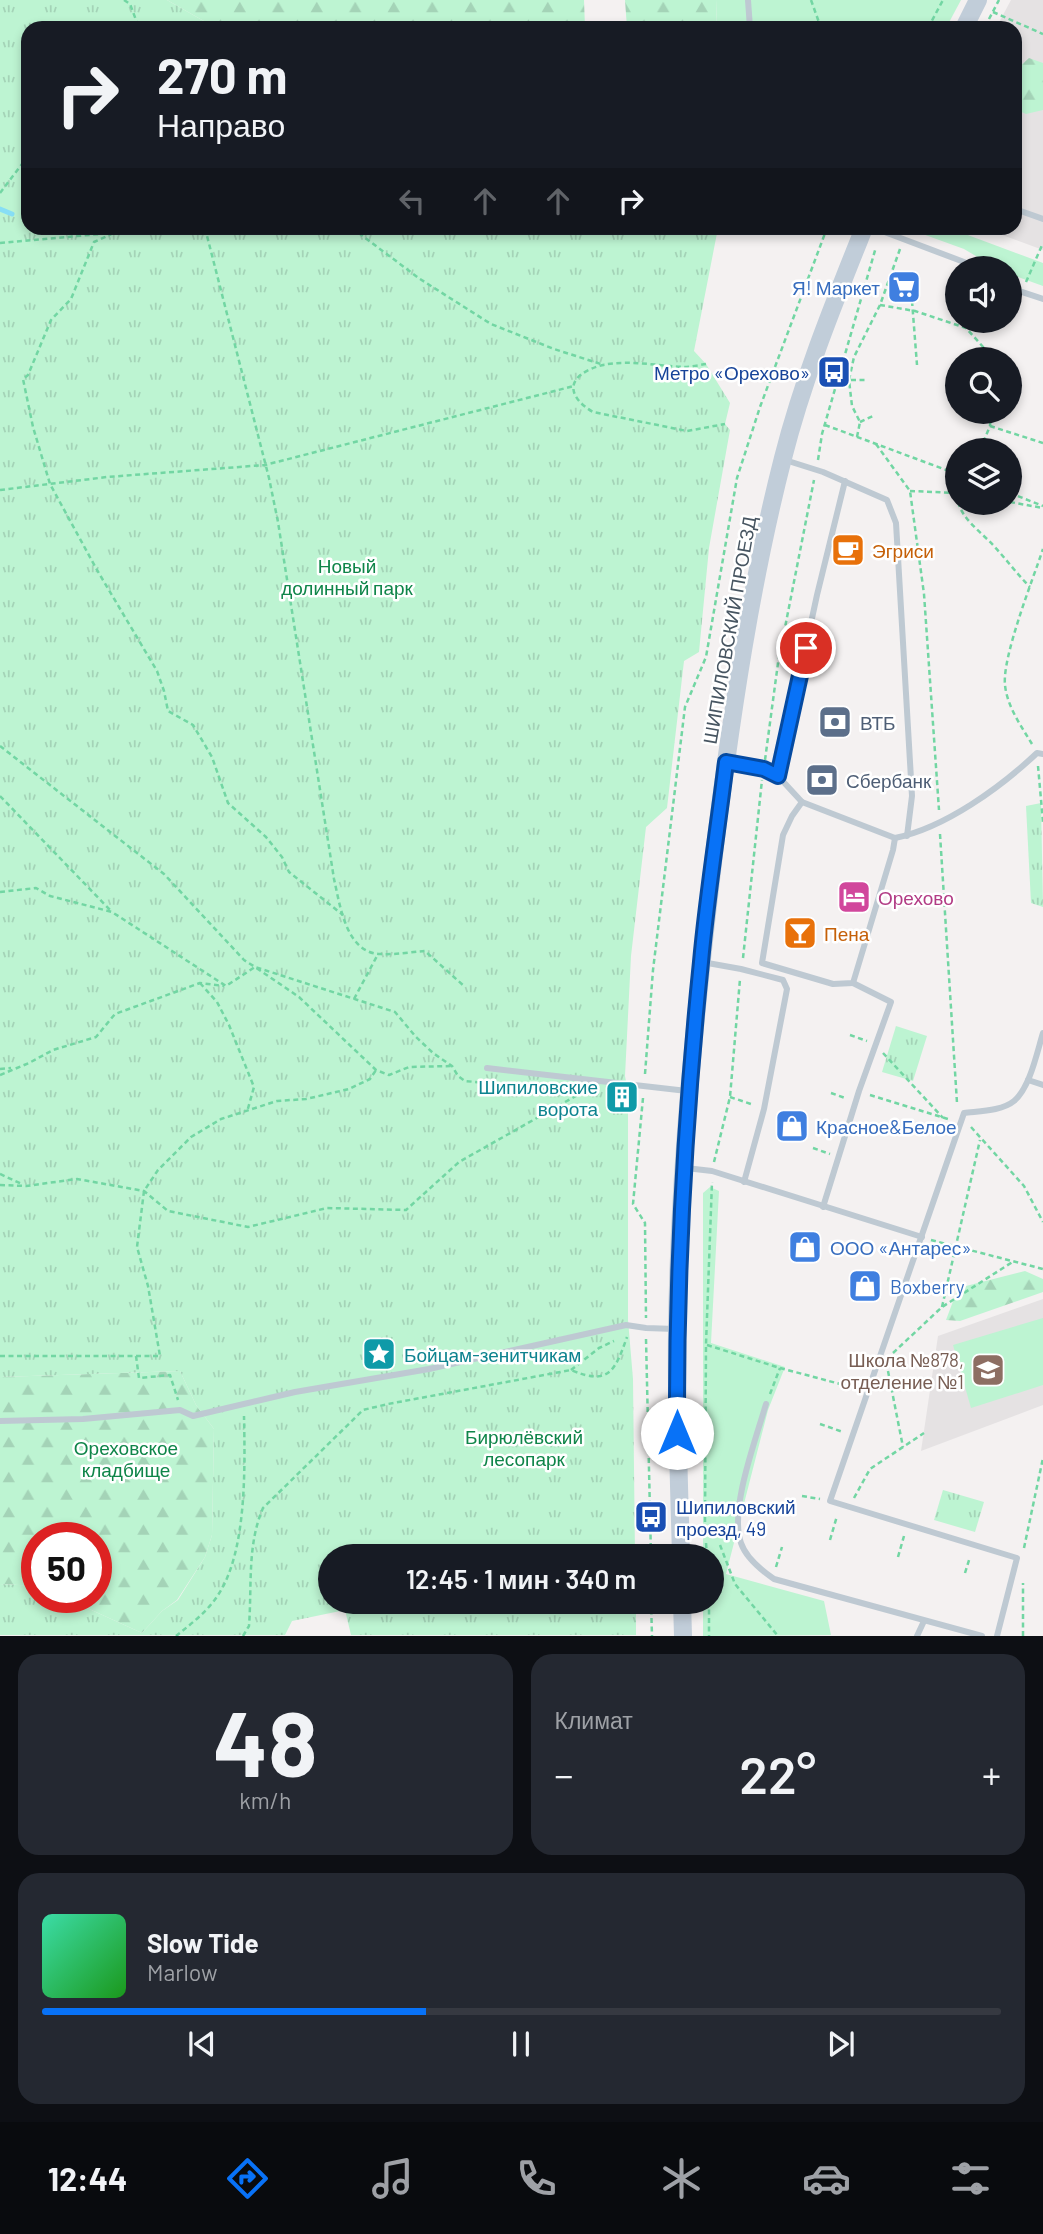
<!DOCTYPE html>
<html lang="ru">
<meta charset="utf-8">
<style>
body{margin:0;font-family:Barlow,sans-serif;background:#242831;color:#f1f3f6;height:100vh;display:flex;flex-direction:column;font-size:26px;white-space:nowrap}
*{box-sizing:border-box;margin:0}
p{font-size:23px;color:#9ea1a6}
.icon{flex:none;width:38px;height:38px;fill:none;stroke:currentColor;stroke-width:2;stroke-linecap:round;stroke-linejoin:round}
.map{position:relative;height:1636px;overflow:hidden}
.side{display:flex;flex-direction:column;gap:18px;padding:18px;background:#0d0f14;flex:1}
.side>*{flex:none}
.guide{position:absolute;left:21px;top:21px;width:1001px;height:214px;border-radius:21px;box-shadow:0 4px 10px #0003;background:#171b24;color:#f1f3f6;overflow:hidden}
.controls{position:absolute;left:945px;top:256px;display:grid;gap:14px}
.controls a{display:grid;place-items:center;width:77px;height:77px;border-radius:50%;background:#171b24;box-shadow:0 4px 10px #0003;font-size:35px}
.speed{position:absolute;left:21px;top:1522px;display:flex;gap:14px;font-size:35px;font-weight:700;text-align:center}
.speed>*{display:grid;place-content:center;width:91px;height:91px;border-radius:50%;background:#171b24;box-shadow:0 4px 10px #0003;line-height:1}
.speed .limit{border:10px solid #d22;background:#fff;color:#111}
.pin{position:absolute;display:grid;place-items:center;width:60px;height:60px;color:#fff;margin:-30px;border:4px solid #fff;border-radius:50%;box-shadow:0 2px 7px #0007}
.me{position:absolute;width:77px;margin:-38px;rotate:0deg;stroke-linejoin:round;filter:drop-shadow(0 0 5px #0008)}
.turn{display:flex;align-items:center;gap:24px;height:147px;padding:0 21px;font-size:32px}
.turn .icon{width:91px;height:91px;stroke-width:2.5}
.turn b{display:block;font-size:49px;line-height:60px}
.lanes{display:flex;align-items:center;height:66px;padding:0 21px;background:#0003;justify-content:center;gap:35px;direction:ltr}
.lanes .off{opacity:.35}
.big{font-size:52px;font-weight:600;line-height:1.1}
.side .card{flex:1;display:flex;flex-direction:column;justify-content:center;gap:10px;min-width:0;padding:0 24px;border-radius:21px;background:#242831}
.side .dial{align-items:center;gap:0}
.dial b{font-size:91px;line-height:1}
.song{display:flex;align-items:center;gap:21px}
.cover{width:84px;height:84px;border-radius:10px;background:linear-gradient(135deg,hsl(160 70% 55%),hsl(120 70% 35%))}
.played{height:7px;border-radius:4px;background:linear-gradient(90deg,#0872f7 40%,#363941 40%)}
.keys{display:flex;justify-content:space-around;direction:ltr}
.heat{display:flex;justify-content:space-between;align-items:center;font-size:38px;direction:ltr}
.side .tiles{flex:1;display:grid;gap:18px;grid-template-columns:1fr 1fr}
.card:last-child{grid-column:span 2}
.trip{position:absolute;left:318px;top:1544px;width:406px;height:70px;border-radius:35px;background:#171b24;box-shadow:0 4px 10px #0003;font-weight:600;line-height:70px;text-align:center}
.tab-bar{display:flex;height:112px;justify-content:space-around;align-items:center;background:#090b0e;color:#9ea1a6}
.tab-bar .icon{width:49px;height:49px}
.tab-bar .selected{color:#0872f7}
.tab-bar b{font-size:32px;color:#f1f3f6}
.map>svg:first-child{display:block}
.education{fill:#e5e2e3}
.grass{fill:#bdf4d2}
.forest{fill:url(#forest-firs)}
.park{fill:url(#park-tufts)}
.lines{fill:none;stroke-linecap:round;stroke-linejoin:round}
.stream{stroke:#87def5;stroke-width:5}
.path{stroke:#72d6a3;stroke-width:2.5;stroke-dasharray:5 3.5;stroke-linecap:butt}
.service{stroke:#bec9d2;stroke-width:6}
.secondary{stroke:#c1cdd9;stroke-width:18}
.route-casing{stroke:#054aa1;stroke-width:18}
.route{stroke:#0872f7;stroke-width:12}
.labels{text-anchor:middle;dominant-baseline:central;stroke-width:5;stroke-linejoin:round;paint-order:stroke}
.shop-label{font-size:19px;fill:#366cbe;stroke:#fff;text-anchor:start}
.transit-label{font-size:19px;fill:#164399;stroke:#fff;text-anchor:end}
.food-label{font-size:19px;fill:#c56008;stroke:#fff;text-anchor:start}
.park-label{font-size:19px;fill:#0f8549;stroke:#fff}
.street-label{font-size:19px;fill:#475561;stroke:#fff}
.service-label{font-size:19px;fill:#4e5e75;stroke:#fff;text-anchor:start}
.hotel-label{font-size:19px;fill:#b23c85;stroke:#fff;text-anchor:start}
.culture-label{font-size:19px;fill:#0d838f;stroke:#fff;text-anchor:end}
.education-label{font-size:19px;fill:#785e54;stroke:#fff;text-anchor:end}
</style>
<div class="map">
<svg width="1043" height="1636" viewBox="0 0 1043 1636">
<defs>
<pattern id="forest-firs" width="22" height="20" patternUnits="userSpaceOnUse" patternTransform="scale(1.75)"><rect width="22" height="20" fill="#bdf4d2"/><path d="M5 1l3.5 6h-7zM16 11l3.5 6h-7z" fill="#a4d3b7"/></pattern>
<pattern id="park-tufts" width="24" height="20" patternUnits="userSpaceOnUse" patternTransform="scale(1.75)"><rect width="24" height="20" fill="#bdf4d2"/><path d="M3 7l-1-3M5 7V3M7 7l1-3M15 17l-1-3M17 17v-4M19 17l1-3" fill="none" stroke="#a4d3b7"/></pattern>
</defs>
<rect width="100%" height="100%" fill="#f4f1f1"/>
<g class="education">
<path d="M1011,0H1043V250L983,228H1015V28H996Z"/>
<path d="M1043,1299V1405L921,1451L938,1336Z"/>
</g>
<g class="grass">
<path d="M716,0H961L946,28H717Z"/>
<path d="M906,228H949L1043,263V286L1010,274V268H996L964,249Z"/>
<path d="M710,1187L719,1191L711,1343L785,1367L768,1410L726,1574L824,1601L831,1635L703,1636V1601H712V1556H703V1193Z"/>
<path d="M1043,1318V1385L971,1408L953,1345Z"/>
</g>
<g class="forest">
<path d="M167,0H584L585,28H216Z"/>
<path d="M625,0H716L717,28H627Z"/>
<path d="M1029,58L1043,63V110L1026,114L1015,109V78L1019,80L1017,69Z"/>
<path d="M1025,1271L1043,1279V1292L960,1321L946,1320L958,1288Z"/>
<path d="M180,1371L196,1405L214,1429L212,1535L205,1557L177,1600L162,1611L142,1633L65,1598H96V1538H37V1586L0,1584V1377Z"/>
</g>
<g class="park">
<path d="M0,0H167L216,28H28V228H718L694,351L706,364L730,403L725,424L730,430L709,548L699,652L684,661L667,808L646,827L631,956L625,1076L628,1092V1320L633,1379L635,1556H331V1601H636V1635H351L345,1610L292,1621L285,1635H0V1584L37,1586V1598H65L142,1633L162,1611L178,1600L205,1557L212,1535L214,1429L196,1405L180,1371L0,1377Z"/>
<path d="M1041,803L1043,907L1031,903L1026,806Z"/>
<path d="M896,1026L927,1036L913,1081L882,1072Z"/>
<path d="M943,1490L984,1502L975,1532L934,1520Z"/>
</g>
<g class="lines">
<path class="stream" d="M0,209L12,214"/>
<g class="path">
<path d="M124,0L130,4L139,28"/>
<path d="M811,0L821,28"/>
<path d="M993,12L1043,34"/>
<path d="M989,19L999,0"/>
<path d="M928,28L943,0"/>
<path d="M0,193L28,156"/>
<path d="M119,228L118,231L94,242L71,299L51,320L28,375L23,379L33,427L50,484L97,570L157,671L164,691L168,711L193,725L212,757L228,803L266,837L282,857L289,872L343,915"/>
<path d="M205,228L269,478L278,522L334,879C340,905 346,953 380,954C395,955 411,952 425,951L464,986"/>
<path d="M352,228L420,279L491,324L554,349L604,365"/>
<path d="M0,243L166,228"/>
<path d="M1026,282L1043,243"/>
<path d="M912,301L917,365"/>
<path d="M880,305L915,311L966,328L994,359"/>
<path d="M706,364C699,365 691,367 684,367C656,366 617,357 591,369C563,381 572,400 593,412L687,431L725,424"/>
<path d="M851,380H865"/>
<path d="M860,422L875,415"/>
<path d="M825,425L957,474"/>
<path d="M990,426L1043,443"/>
<path d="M857,437L860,422L852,406L849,380L854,357L880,305L900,249"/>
<path d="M876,444L910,491L924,594L939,810"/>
<path d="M980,450L990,426L991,411"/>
<path d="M818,460L822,434L876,247"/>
<path d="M0,490L107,477L265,465L574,386"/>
<path d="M910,491L957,493"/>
<path d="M1010,493L1043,506"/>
<path d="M958,502C963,520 981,532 993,545C1006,559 1017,574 1030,587"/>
<path d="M1010,502L1043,508"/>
<path d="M1032,744C1021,726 1007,706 1005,685C1002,657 1033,579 1043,549"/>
<path d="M0,746L164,874L244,960L255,967L395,1012L416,1037L433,1053L452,1066L458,1076L465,1081L602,1094"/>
<path d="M765,760L778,663L814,480"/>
<path d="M1038,766L1043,822"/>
<path d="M0,796L112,912"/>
<path d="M940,834L957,1103"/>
<path d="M0,892L36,888L50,896L112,912L226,986L255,967L299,997L376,1070L389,1075L409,1067L452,1066"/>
<path d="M743,958L762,780"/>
<path d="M200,983L217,1002L229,1025L254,1087L247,1112"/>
<path d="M354,999L377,956"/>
<path d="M850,1035L867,1041"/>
<path d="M883,1053L943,1118"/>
<path d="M0,1069L11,1068"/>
<path d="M645,1074L653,970L685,707L706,657L737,478L760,407L827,228"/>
<path d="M0,1075L29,1063L53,1050L96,1037L115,1014L200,983L224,986"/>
<path d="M831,1093L845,1098"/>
<path d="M870,1095L951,1120"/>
<path d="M730,1097L754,1105"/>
<path d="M643,1098L633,1204L645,1223L646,1318"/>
<path d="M971,1127L1024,1186L1043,1222"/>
<path d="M813,1148L830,1154"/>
<path d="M714,1162L730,1097L740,979"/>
<path d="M0,1174L22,1184"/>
<path d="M0,1185L26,1186L77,1179L144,1191L168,1211L248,1227L327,1208L406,1210L459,1162L581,1093"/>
<path d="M931,1240L1043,1269"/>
<path d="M942,1307L980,1140"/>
<path d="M646,1339L651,1556"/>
<path d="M707,1345L780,1368L859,1389"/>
<path d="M893,1353L942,1307L1014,1261"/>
<path d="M0,1356H160L148,1286L137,1247L144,1191L158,1170L191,1137L221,1119L277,1101L306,1099L349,1089L370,1079L376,1070"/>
<path d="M136,1356L139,1378L170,1375L178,1400"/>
<path d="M571,1370L599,1348L614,1341"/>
<path d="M888,1371L903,1447"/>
<path d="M770,1394L780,1368"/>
<path d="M820,1424L843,1432"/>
<path d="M802,1496L820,1499"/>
<path d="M854,1498L870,1469L924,1433"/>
<path d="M705,1522L706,1344L712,1182"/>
<path d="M830,1540L837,1516"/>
<path d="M706,1543L707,1556"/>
<path d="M720,1545L735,1584L778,1636"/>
<path d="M1024,1548L1043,1458"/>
<path d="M898,1557L904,1536"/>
<path d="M776,1567L782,1547"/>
<path d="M965,1573L970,1557"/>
<path d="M651,1601L652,1636"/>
<path d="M709,1601V1636"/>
<path d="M176,1636C191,1624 208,1611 218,1595C247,1552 245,1467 244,1416"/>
<path d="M243,1636L249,1626C252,1586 247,1545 263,1508L363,1410L388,1404L571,1370C609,1386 615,1371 627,1337"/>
<path d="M1023,1636V1583"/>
</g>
<g class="service">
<path d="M748,0L750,28"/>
<path d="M1015,209L1043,219"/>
<path d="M874,228L964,262L972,268"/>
<path d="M1010,288L1043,299"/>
<path d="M785,460L823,472L887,500L896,523L912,796L907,836"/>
<path d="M728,762L763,769L778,776L802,802L895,838C945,828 1001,787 1037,753L1043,754"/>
<path d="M778,776L817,595L845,481"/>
<path d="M802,802L792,816L783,835L762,963L833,984L853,983L893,850L895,838"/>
<path d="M702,962L741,969L783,980L787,989L764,1109L744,1182"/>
<path d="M487,1068L687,1091"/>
<path d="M1028,1080L1043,1085"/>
<path d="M686,1168L712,1171L922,1237"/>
<path d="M823,1207L859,1091L891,1002L853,983"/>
<path d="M766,1404C756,1439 729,1510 741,1543C746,1558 761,1570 774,1579L982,1636"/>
<path d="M0,1421L83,1419L180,1410L193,1416L295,1392L429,1369L626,1325L646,1328L675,1329"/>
<path d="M681,1531L739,1535"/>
<path d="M917,1636L924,1621"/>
<path d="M997,1636L1017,1558L830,1501L964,1113C979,1111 1002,1111 1014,1101C1030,1088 1037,1052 1043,1033"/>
</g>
<g class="secondary">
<path d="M964,28L978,0"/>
<path d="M681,1556C679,1481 676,1407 677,1332C679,1167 696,1002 716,838C732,711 751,583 783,458C803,379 834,303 864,228"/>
<path d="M682,1601L683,1636"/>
</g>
</g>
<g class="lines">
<defs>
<path id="route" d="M677,1433C676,1276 685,1118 701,962C707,895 718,828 726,762L764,769L778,776L806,648"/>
</defs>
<use href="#route" class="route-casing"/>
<use href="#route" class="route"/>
</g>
<defs>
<symbol id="supermarket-square" viewBox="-11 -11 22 22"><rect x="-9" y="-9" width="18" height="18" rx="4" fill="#3f7fe0" stroke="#fff"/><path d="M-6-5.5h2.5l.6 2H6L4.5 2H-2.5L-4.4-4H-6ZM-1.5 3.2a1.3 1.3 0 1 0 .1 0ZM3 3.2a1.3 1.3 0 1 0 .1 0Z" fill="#fff"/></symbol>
<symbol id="bus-square" viewBox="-11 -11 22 22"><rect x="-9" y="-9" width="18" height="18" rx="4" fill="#1a4fb4" stroke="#fff"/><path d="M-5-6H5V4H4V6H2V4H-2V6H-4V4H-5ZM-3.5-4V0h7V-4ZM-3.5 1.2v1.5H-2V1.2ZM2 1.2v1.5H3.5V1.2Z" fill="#fff"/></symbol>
<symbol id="cafe-square" viewBox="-11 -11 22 22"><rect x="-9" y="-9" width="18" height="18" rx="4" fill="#e8710a" stroke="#fff"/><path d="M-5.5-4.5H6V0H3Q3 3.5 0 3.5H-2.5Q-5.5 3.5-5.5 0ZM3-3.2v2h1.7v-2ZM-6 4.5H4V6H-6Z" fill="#fff"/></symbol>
<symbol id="bank-square" viewBox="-11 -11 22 22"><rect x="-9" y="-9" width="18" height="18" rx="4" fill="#5c6f8a" stroke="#fff"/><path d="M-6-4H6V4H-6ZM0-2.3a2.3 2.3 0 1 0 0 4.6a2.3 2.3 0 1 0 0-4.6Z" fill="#fff"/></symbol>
<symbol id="hotel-square" viewBox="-11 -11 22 22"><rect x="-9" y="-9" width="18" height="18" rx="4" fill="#d1479c" stroke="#fff"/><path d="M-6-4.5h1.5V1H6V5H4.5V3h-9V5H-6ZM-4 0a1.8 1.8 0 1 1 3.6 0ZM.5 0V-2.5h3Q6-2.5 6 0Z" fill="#fff"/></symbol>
<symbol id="bar-square" viewBox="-11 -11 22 22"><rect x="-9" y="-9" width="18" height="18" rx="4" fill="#e8710a" stroke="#fff"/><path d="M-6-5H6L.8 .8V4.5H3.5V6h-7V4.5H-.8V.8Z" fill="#fff"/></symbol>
<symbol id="building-square" viewBox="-11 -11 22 22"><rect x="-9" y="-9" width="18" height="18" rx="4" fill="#0f9aa8" stroke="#fff"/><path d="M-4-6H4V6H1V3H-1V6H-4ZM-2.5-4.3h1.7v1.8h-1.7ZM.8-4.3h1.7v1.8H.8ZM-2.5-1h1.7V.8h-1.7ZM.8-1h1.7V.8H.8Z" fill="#fff"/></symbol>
<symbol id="shop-square" viewBox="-11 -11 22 22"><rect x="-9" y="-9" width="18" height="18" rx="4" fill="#3f7fe0" stroke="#fff"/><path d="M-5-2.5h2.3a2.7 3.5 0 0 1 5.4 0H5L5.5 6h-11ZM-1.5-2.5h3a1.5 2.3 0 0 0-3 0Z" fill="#fff"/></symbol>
<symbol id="sight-square" viewBox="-11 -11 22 22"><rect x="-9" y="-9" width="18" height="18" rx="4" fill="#0f9aa8" stroke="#fff"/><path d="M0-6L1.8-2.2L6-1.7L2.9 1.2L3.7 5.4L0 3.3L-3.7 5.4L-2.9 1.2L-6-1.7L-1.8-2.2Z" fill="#fff"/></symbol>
<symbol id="school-square" viewBox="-11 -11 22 22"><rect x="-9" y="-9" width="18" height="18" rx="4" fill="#8d6e63" stroke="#fff"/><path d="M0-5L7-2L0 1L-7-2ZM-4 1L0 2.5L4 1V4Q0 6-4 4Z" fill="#fff"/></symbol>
</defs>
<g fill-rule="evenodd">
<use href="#supermarket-square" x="885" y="268" width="38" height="38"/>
<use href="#bus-square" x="815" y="353" width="38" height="38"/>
<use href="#cafe-square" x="829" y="531" width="38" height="38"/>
<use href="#bank-square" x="816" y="703" width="38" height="38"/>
<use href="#bank-square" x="803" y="761" width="38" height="38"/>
<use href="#hotel-square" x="835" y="878" width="38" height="38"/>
<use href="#bar-square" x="781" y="914" width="38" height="38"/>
<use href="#building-square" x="603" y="1078" width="38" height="38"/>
<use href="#shop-square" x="773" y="1107" width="38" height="38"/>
<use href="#shop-square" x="786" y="1228" width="38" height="38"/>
<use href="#shop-square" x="846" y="1267" width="38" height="38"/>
<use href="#sight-square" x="360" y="1335" width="38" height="38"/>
<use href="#school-square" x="969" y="1351" width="38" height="38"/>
<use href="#bus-square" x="632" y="1498" width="38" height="38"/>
</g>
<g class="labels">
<g class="shop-label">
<text x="880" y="287" text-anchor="end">Я! Маркет</text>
<text x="816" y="1126">Красное&amp;Белое</text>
<text x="830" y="1247">ООО «Антарес»</text>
<text x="890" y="1286">Boxberry</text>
</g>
<g class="transit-label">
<text x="810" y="372">Метро «Орехово»</text>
<text x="676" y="1506" text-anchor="start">Шипиловский<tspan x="676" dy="22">проезд, 49</tspan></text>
</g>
<g class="food-label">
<text x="872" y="550">Эгриси</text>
<text x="824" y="933">Пена</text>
</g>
<g class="park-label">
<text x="347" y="565">Новый<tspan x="347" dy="22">долинный парк</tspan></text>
<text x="524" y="1436">Бирюлёвский<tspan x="524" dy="22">лесопарк</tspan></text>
<text x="126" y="1447">Ореховское<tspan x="126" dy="22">кладбище</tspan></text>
</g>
<g class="street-label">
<text transform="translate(729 630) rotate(-80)">ШИПИЛОВСКИЙ ПРОЕЗД</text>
</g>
<g class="service-label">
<text x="860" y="722">ВТБ</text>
<text x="846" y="780">Сбербанк</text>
</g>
<g class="hotel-label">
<text x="878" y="897">Орехово</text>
</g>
<g class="culture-label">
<text x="598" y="1086">Шипиловские<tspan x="598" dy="22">ворота</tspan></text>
<text x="404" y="1354" text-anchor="start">Бойцам-зенитчикам</text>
</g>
<g class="education-label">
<text x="964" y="1359">Школа №878,<tspan x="964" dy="22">отделение №1</tspan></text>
</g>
</g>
</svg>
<div class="controls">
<a><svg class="icon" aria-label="sound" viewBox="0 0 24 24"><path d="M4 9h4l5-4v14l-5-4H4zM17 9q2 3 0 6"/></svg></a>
<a><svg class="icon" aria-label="search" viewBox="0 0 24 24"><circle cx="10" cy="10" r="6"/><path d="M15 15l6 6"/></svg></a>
<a><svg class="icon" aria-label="layers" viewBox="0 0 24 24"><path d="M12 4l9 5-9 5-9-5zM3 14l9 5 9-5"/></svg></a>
</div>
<div class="speed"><div class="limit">50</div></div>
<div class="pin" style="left:806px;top:648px;background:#d93025"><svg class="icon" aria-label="arrive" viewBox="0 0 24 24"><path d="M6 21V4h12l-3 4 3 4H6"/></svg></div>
<svg class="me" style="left:677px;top:1433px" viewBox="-20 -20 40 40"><circle r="19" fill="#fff"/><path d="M0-13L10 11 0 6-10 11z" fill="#0872f7"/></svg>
<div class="trip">12:45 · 1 мин · 340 m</div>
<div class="guide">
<div class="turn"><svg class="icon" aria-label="right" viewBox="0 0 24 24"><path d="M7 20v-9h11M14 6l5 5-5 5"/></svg><div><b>270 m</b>Направо</div></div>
<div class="lanes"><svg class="icon off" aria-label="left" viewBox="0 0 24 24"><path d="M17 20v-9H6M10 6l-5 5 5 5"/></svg><svg class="icon off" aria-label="ahead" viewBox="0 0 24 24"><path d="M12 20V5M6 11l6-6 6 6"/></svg><svg class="icon off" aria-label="ahead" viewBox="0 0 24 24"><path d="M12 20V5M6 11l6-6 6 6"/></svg><svg class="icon" aria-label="right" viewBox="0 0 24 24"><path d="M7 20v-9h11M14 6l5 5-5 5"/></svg></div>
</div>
</div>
<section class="side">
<div class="tiles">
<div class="card dial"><b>48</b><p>km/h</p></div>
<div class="card"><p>Климат</p>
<div class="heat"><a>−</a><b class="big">22°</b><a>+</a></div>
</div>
<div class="card">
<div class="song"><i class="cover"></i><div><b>Slow Tide</b><p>Marlow</p></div></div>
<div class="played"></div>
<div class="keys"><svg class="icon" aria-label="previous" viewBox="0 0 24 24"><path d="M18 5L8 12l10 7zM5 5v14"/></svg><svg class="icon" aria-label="pause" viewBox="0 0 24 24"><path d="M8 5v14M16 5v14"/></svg><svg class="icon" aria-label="next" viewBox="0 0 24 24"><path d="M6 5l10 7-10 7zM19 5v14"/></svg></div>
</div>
</div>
</section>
<nav class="tab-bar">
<b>12:44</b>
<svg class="icon selected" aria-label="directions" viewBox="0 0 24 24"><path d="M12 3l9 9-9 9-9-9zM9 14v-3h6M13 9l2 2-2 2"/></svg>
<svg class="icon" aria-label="music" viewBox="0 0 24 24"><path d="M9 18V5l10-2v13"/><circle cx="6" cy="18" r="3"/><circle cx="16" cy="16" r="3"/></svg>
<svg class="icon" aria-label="phone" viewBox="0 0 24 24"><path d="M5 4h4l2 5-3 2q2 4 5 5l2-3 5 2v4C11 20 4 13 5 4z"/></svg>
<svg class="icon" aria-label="climate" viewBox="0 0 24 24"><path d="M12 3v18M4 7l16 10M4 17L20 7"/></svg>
<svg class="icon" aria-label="car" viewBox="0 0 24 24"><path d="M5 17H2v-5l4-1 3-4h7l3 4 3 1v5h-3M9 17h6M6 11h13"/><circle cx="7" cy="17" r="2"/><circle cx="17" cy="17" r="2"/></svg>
<svg class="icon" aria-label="filters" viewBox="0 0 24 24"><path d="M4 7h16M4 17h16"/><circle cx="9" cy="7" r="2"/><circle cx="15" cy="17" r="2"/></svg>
</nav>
